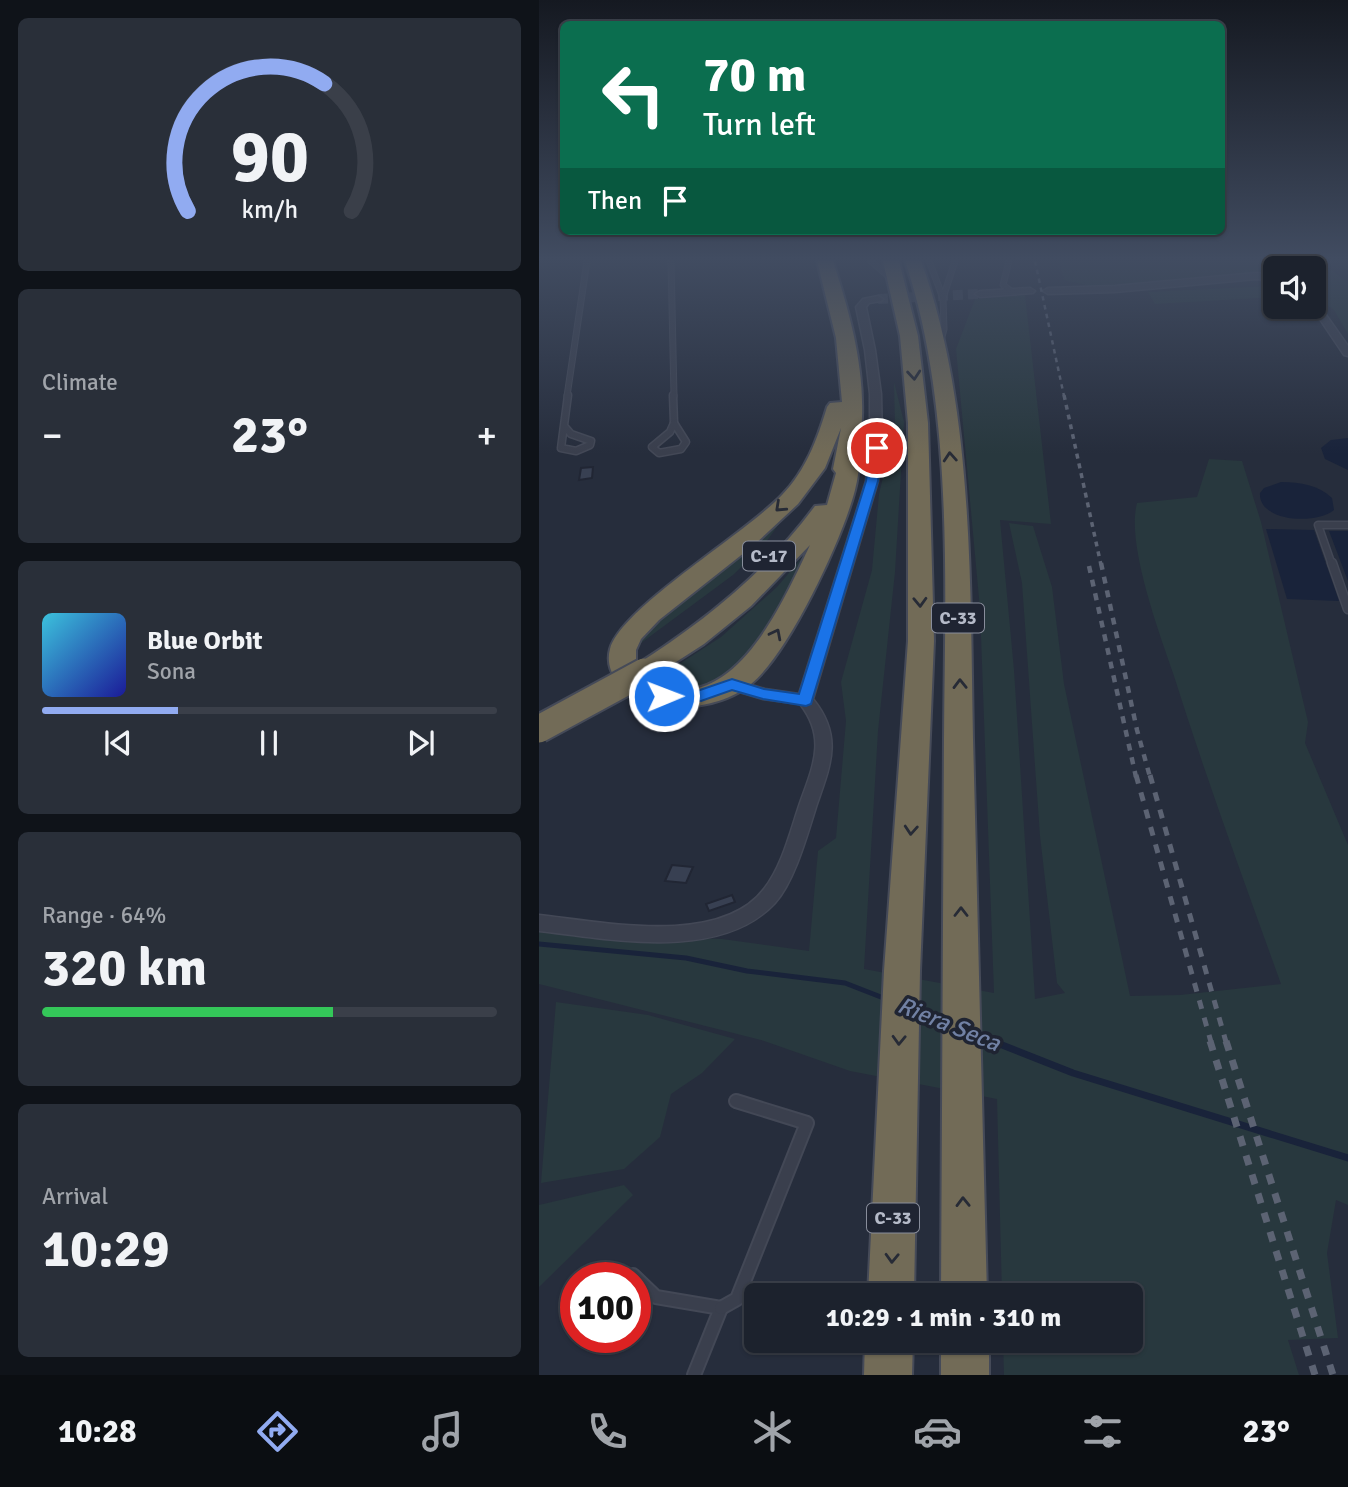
<!DOCTYPE html>
<meta charset="utf-8">
<style>
body{margin:0;font-family:Signika,sans-serif;background:#292f39;color:#f1f3f6;height:100vh;display:flex;flex-direction:column;font-size:26px;white-space:nowrap}
*{box-sizing:border-box;margin:0}
p{font-size:23px;color:#a0a4aa}
.icon{flex:none;width:38px;height:38px;fill:none;stroke:currentColor;stroke-width:2;stroke-linecap:round;stroke-linejoin:round}
.map{position:relative;flex:1;overflow:hidden}
.details{display:flex;flex-direction:column;gap:18px;padding:18px;background:#0f1319;width:539px}
.details>*{flex:none}
.hud{position:absolute;left:21px;top:21px;width:665px;height:214px;border-radius:10px;box-shadow:0 2px 5px #0004,0 0 0 2px #3a3f49;background:#0b6e4f;color:#fff;overflow:hidden}
.tools{position:absolute;left:724px;top:256px;display:grid;gap:14px}
.tools a{display:grid;place-items:center;width:63px;height:63px;border-radius:10px;background:#1c222d;box-shadow:0 2px 5px #0004,0 0 0 2px #3a3f49;font-size:35px}
.speed{position:absolute;left:21px;top:1262px;display:flex;gap:14px;font-size:35px;font-weight:700;text-align:center}
.speed>*{display:grid;place-content:center;width:91px;height:91px;border-radius:50%;background:#1c222d;box-shadow:0 2px 5px #0004,0 0 0 2px #3a3f49;line-height:1}
.speed .limit{border:10px solid #d22;background:#fff;color:#111}
.pin{position:absolute;display:grid;place-items:center;width:60px;height:60px;color:#fff;margin:-30px;border:4px solid #fff;border-radius:50%;box-shadow:0 2px 7px #0007}
.me{position:absolute;width:77px;margin:-38px;rotate:89deg;stroke-linejoin:round;filter:drop-shadow(0 0 5px #0008)}
.turn{display:flex;align-items:center;gap:24px;height:147px;padding:0 28px;font-size:32px}
.turn .icon{width:91px;height:91px;stroke-width:2.5}
.turn b{display:block;font-size:49px;line-height:60px}
.then{display:flex;align-items:center;height:66px;padding:0 28px;background:#0003;gap:14px;font-size:26px}
.big{font-size:52px;font-weight:800;line-height:1.1}
.details .tile{flex:1;display:flex;flex-direction:column;justify-content:center;gap:10px;min-width:0;padding:0 24px;border-radius:10px;background:#292f39}
.details .dial{align-items:center;gap:0}
.dial svg{height:182px;overflow:visible;fill:none;stroke:#3a3f49;stroke-width:7;stroke-linecap:round;text-anchor:middle}
.dial text{fill:#f1f3f6;stroke:none}
.song{display:flex;align-items:center;gap:21px}
.cover{width:84px;height:84px;border-radius:10px;background:linear-gradient(135deg,hsl(190 70% 55%),hsl(240 70% 35%))}
.played{height:7px;border-radius:4px;background:linear-gradient(90deg,#91abf1 30%,#3a3f49 30%)}
.keys{display:flex;justify-content:space-around;direction:ltr}
.heat{display:flex;justify-content:space-between;align-items:center;font-size:38px;direction:ltr}
.charge{height:10px;border-radius:5px;background:linear-gradient(90deg,#34c759 64%,#3a3f49 0)}
.trip{position:absolute;left:205px;top:1283px;width:399px;height:70px;border-radius:10px;background:#1c222d;box-shadow:0 2px 5px #0004,0 0 0 2px #3a3f49;font-weight:800;line-height:70px;text-align:center}
.menu{display:flex;height:112px;justify-content:space-around;align-items:center;background:#0b0e12;color:#a0a4aa}
.menu .icon{width:49px;height:49px}
.menu .on{color:#91abf1}
.menu b{font-size:32px;color:#f1f3f6}
main{display:flex;flex:1;min-height:0}
.map>svg:first-child{display:block}
.green{fill:#28383e}
.water{fill:#19233a}
.lines{fill:none;stroke-linecap:round;stroke-linejoin:round}
.stream-far1{stroke:#19233a;stroke-width:5}
.stream{stroke:#19233a;stroke-width:7}
.building{fill:#384052;stroke:#212634;stroke-width:2}
.street-tunnel{stroke:#3b4251;stroke-width:10;stroke-dasharray:10 5;stroke-linecap:butt}
.lane-far3-casing{stroke:#434856;stroke-width:7}
.lane-far2-casing{stroke:#434856;stroke-width:9}
.lane-far1-casing{stroke:#434856;stroke-width:11}
.lane-casing{stroke:#434856;stroke-width:16}
.street-casing{stroke:#434856;stroke-width:3}
.highway-casing{stroke:#454a58;stroke-width:4}
.lane-far3{stroke:#3a3f4d;stroke-width:5}
.lane-far2{stroke:#3a3f4d;stroke-width:6}
.lane-far1{stroke:#3a3f4d;stroke-width:8}
.lane{stroke:#3a3f4d;stroke-width:12}
.street{fill:#3a3f4d;fill-rule:evenodd}
.highway{fill:#726b57;fill-rule:evenodd}
.rail-far4{stroke:#5c6373;stroke-width:2.5;stroke-dasharray:4.5 4.5;stroke-linecap:butt}
.rail-far3{stroke:#5c6373;stroke-width:3.5;stroke-dasharray:5 5;stroke-linecap:butt}
.rail-far2{stroke:#5c6373;stroke-width:4.5;stroke-dasharray:7 7;stroke-linecap:butt}
.rail-far1{stroke:#5c6373;stroke-width:5;stroke-dasharray:9 9;stroke-linecap:butt}
.rail{stroke:#5c6373;stroke-width:7;stroke-dasharray:10 10;stroke-linecap:butt}
.highway-bridge-casing{stroke:#454a58;stroke-width:31;stroke-linecap:butt}
.highway-bridge{stroke:#726b57;stroke-width:27}
.oneway{stroke:#272b36}
.route{fill:#1a73e8;stroke:#114b97;stroke-width:2}
.labels{text-anchor:middle;dominant-baseline:central;stroke-width:7;stroke-linejoin:round;paint-order:stroke}
.shield{fill:#1f2432;stroke:#888d9b;stroke-width:2}
.shield-label{font-size:18px;font-weight:bold;fill:#b5bac8}
.near-water-label{font-size:24px;font-style:italic;fill:#7181a4;stroke:#1f2432}
</style>
<main>
<section class="details">
<div class="tile dial"><svg viewBox="0 0 100 80">
<path d="M14 69A42 42 0 1 1 86 69"/>
<path d="M14 69A42 42 0 0 1 74 13" stroke="#91abf1"/>
<text x="50" y="56" font-size="32" font-weight="700">90</text>
<text x="50" y="72" font-size="11">km/h</text>
</svg></div>
<div class="tile"><p>Climate</p>
<div class="heat"><a>−</a><b class="big">23°</b><a>+</a></div>
</div>
<div class="tile">
<div class="song"><i class="cover"></i><div><b>Blue Orbit</b><p>Sona</p></div></div>
<div class="played"></div>
<div class="keys"><svg class="icon" aria-label="previous" viewBox="0 0 24 24"><path d="M18 5L8 12l10 7zM5 5v14"/></svg><svg class="icon" aria-label="pause" viewBox="0 0 24 24"><path d="M8 5v14M16 5v14"/></svg><svg class="icon" aria-label="next" viewBox="0 0 24 24"><path d="M6 5l10 7-10 7zM19 5v14"/></svg></div>
</div>
<div class="tile"><p>Range · 64%</p><b class="big">320 km</b><div class="charge"></div></div>
<div class="tile"><p>Arrival</p><b class="big">10:29</b></div>
</section>
<div class="map">
<svg width="809" height="1375" viewBox="0 0 809 1375">
<rect width="100%" height="100%" fill="#262d3c"/>
<g class="green">
<path d="M520,261H728L729,262L728,269L711,274L560,288L525,280Z"/>
<path d="M734,261H779L809,282V334L795,310L775,295V268H741Z"/>
<path d="M732,286L737,297L616,304L609,292Z"/>
<path d="M486,295L512,524L461,520L475,670L496,999L526,993L518,983L501,836L483,583L470,523L494,526L513,587L525,684L591,996L641,995L742,984C705,881 667,778 634,673C620,632 587,544 598,503L658,497L670,459L703,461L722,522L769,722L766,743L809,845V1205L797,1200L788,1253L799,1338L749,1340L760,1375H465L464,1341L592,1340V1295H463L458,1099L311,1071L222,1040L0,984V932L183,939L270,951L279,851L297,838L307,721L302,682L333,570L340,494L356,428L355,382L365,422L356,572L339,731L325,969L455,993L441,609L417,349L436,299Z"/>
<path d="M260,497L224,546L194,575L94,649L110,628Z"/>
<path d="M276,542C250,591 209,695 140,691C132,690 122,684 114,681L182,637L238,587Z"/>
<path d="M17,1002L109,1015L196,1039L163,1073L132,1094L121,1137L85,1169L2,1183Z"/>
<path d="M85,1185L94,1195L0,1287V1205Z"/>
</g>
<g class="water">
<path d="M809,438V470L786,459L782,448L792,440Z"/>
<path d="M742,482C762,482 779,485 793,498L795,510C778,525 719,522 721,493L725,488Z"/>
<path d="M727,529L775,530L800,601L748,599Z"/>
<path d="M790,531H809V581Z"/>
</g>
<g class="lines">
<g class="stream-far1">
<path d="M0,944L147,958L208,971L306,983L347,999"/>
<path d="M375,1010L409,1023"/>
<path d="M436,1034L457,1042"/>
</g>
<path class="stream" d="M453,1041L534,1073L809,1158"/>
</g>
<g class="building">
<path d="M54,467L53,478L40,480L42,468Z"/>
<path d="M133,865L154,867L147,883L126,881Z"/>
<path d="M193,895L196,902L170,911L167,904Z"/>
</g>
<g class="lines">
<path class="street-tunnel" d="M339,299L441,294"/>
<defs>
<g id="lane-far3">
<path d="M132,261L135,396"/>
<path d="M332,261L354,280"/>
<path d="M390,261L404,298"/>
<path d="M470,261L464,285L472,291"/>
<path d="M401,344L405,329L404,298L416,261"/>
<path d="M28,396L48,261"/>
</g>
<g id="lane-far2">
<path d="M134,395L135,423"/>
<path d="M135,423L147,442L142,449L120,453L113,447L131,432Z"/>
<path d="M25,426L32,434L52,441L51,445L37,451L22,448L29,395"/>
<path d="M793,565L779,525H809"/>
</g>
<path id="lane-far1" d="M793,563L809,609"/>
<g id="lane">
<path d="M94,1275L117,1297L182,1308L155,1375"/>
<path d="M182,1308L198,1299L268,1123L197,1101"/>
</g>
<g id="street">
<path d="M717,273L737,275V281L717,279L576,292L509,294L504,291L509,288L576,286Z"/>
<path d="M491,288L496,291L494,293L441,297L436,294L441,291Z"/>
<path d="M339,296L344,299L342,301L330,303L327,307L336,350L342,394L343,437L339,481L274,699C304,736 292,764 278,804C269,832 256,881 236,903C181,962 71,939 0,931V915C63,922 181,947 225,889C244,865 252,828 262,800C275,764 287,737 261,704L224,699L187,688L185,684L193,679L226,689L260,694L327,481L331,437V394L326,350L317,307L324,299Z"/>
<path d="M775,301L778,302L809,346V356L805,355L772,306H775Z"/>
</g>
<g id="highway">
<path d="M278,261H294C310,311 325,363 323,417C322,440 322,467 316,490C304,538 250,653 212,684C184,707 134,714 101,699C82,691 65,671 71,649C82,608 206,534 243,495C267,470 278,440 288,407L291,403L303,402L297,338ZM302,428L294,469L297,473L288,505L276,506C227,572 166,621 97,665V650L102,639L120,620L215,545L259,504L286,468ZM271,545C244,602 192,725 109,680L165,644L212,606Z"/>
<path d="M344,261H360L379,336L389,423L395,641L381,971L375,1295H329L345,971L369,641V423L361,336Z"/>
<path d="M366,261H382C435,405 431,586 434,739C439,924 443,1110 448,1295H402C403,1110 404,924 405,739C406,587 415,406 366,261Z"/>
<path d="M326,1340H374L373,1375H325Z"/>
<rect x="402" y="1340" width="48" height="35"/>
</g>
</defs>
<use href="#lane-far3" class="lane-far3-casing"/>
<use href="#lane-far2" class="lane-far2-casing"/>
<use href="#lane-far1" class="lane-far1-casing"/>
<use href="#lane" class="lane-casing"/>
<use href="#street" class="street-casing"/>
<use href="#highway" class="highway-casing"/>
<use href="#lane-far3" class="lane-far3"/>
<use href="#lane-far2" class="lane-far2"/>
<use href="#lane-far1" class="lane-far1"/>
<use href="#lane" class="lane"/>
<use href="#street" class="street"/>
<use href="#highway" class="highway"/>
<path class="rail-far4" d="M496,261L525,396"/>
<path class="rail-far3" d="M525,395L562,565"/>
<g class="rail-far2">
<path d="M562,563L598,730L611,777"/>
<path d="M550,566L597,777"/>
</g>
<g class="rail-far1">
<path d="M597,775L672,1042"/>
<path d="M611,775L687,1042"/>
</g>
<g class="rail">
<path d="M671,1041L776,1375"/>
<path d="M687,1041L794,1375"/>
</g>
<defs>
<path id="highway-bridge" d="M0,729L105,672"/>
</defs>
<use href="#highway-bridge" class="highway-bridge-casing"/>
<use href="#highway-bridge" class="highway-bridge"/>
</g>
<defs><path id="oneway-chevron" d="M-2-3.5L2.5 0L-2 3.5" fill="none" stroke-width="1.6" stroke-linecap="round" stroke-linejoin="round" transform="scale(1.75)"/></defs>
<g class="oneway">
<use href="#oneway-chevron" transform="translate(375 375) rotate(85)"/>
<use href="#oneway-chevron" transform="translate(411 457) rotate(-94)"/>
<use href="#oneway-chevron" transform="translate(241 507) rotate(137)"/>
<use href="#oneway-chevron" transform="translate(381 602) rotate(88)"/>
<use href="#oneway-chevron" transform="translate(237 634) rotate(-63)"/>
<use href="#oneway-chevron" transform="translate(421 684) rotate(-91)"/>
<use href="#oneway-chevron" transform="translate(372 830) rotate(94)"/>
<use href="#oneway-chevron" transform="translate(422 912) rotate(-90)"/>
<use href="#oneway-chevron" transform="translate(360 1040) rotate(92)"/>
<use href="#oneway-chevron" transform="translate(424 1202) rotate(-91)"/>
<use href="#oneway-chevron" transform="translate(353 1258) rotate(92)"/>
</g>
<linearGradient id="sky" x2="0" y2="1"><stop stop-color="#151921"/><stop offset="0.57" stop-color="#414c61"/><stop offset="1" stop-color="#414c61" stop-opacity="0"/></linearGradient>
<rect width="809" height="454" fill="url(#sky)"/>
<path class="route" d="M338,445L344,448L339,481L272,704L267,706L224,699L193,690L162,701L119,700L117,696L119,693L161,690L193,679L225,689L260,694L327,481L332,448Z"/>
<g class="labels">
<g class="shield">
<rect x="204" y="541.5" width="52" height="29" rx="5"/>
<rect x="393" y="603.5" width="52" height="29" rx="5"/>
<rect x="328" y="1203.5" width="52" height="29" rx="5"/>
</g>
<g class="shield-label">
<text x="230" y="556">C-17</text>
<text x="419" y="618">C-33</text>
<text x="354" y="1218">C-33</text>
</g>
<g class="near-water-label">
<text transform="translate(410 1024) rotate(22)">Riera Seca</text>
</g>
</g>
</svg>
<div class="tools">
<a><svg class="icon" aria-label="sound" viewBox="0 0 24 24"><path d="M4 9h4l5-4v14l-5-4H4zM17 9q2 3 0 6"/></svg></a>
</div>
<div class="speed"><div class="limit">100</div></div>
<div class="pin" style="left:338px;top:448px;background:#d93025"><svg class="icon" aria-label="arrive" viewBox="0 0 24 24"><path d="M6 21V4h12l-3 4 3 4H6"/></svg></div>
<svg class="me" style="left:125px;top:696px" viewBox="-20 -20 40 40"><circle r="17" fill="#1a73e8" stroke="#fff" stroke-width="3"/><path d="M0-11L8 9 0 5-8 9z" fill="#fff"/></svg>
<div class="trip">10:29 · 1 min · 310 m</div>
<div class="hud">
<div class="turn"><svg class="icon" aria-label="left" viewBox="0 0 24 24"><path d="M17 20v-9H6M10 6l-5 5 5 5"/></svg><div><b>70 m</b>Turn left</div></div>
<div class="then">Then<svg class="icon" aria-label="arrive" viewBox="0 0 24 24"><path d="M6 21V4h12l-3 4 3 4H6"/></svg></div>
</div>
</div>
</main>
<nav class="menu">
<b>10:28</b>
<svg class="icon on" aria-label="directions" viewBox="0 0 24 24"><path d="M12 3l9 9-9 9-9-9zM9 14v-3h6M13 9l2 2-2 2"/></svg>
<svg class="icon" aria-label="music" viewBox="0 0 24 24"><path d="M9 18V5l10-2v13"/><circle cx="6" cy="18" r="3"/><circle cx="16" cy="16" r="3"/></svg>
<svg class="icon" aria-label="phone" viewBox="0 0 24 24"><path d="M5 4h4l2 5-3 2q2 4 5 5l2-3 5 2v4C11 20 4 13 5 4z"/></svg>
<svg class="icon" aria-label="climate" viewBox="0 0 24 24"><path d="M12 3v18M4 7l16 10M4 17L20 7"/></svg>
<svg class="icon" aria-label="car" viewBox="0 0 24 24"><path d="M5 17H2v-5l4-1 3-4h7l3 4 3 1v5h-3M9 17h6M6 11h13"/><circle cx="7" cy="17" r="2"/><circle cx="17" cy="17" r="2"/></svg>
<svg class="icon" aria-label="filters" viewBox="0 0 24 24"><path d="M4 7h16M4 17h16"/><circle cx="9" cy="7" r="2"/><circle cx="15" cy="17" r="2"/></svg>
<b>23°</b>
</nav>
